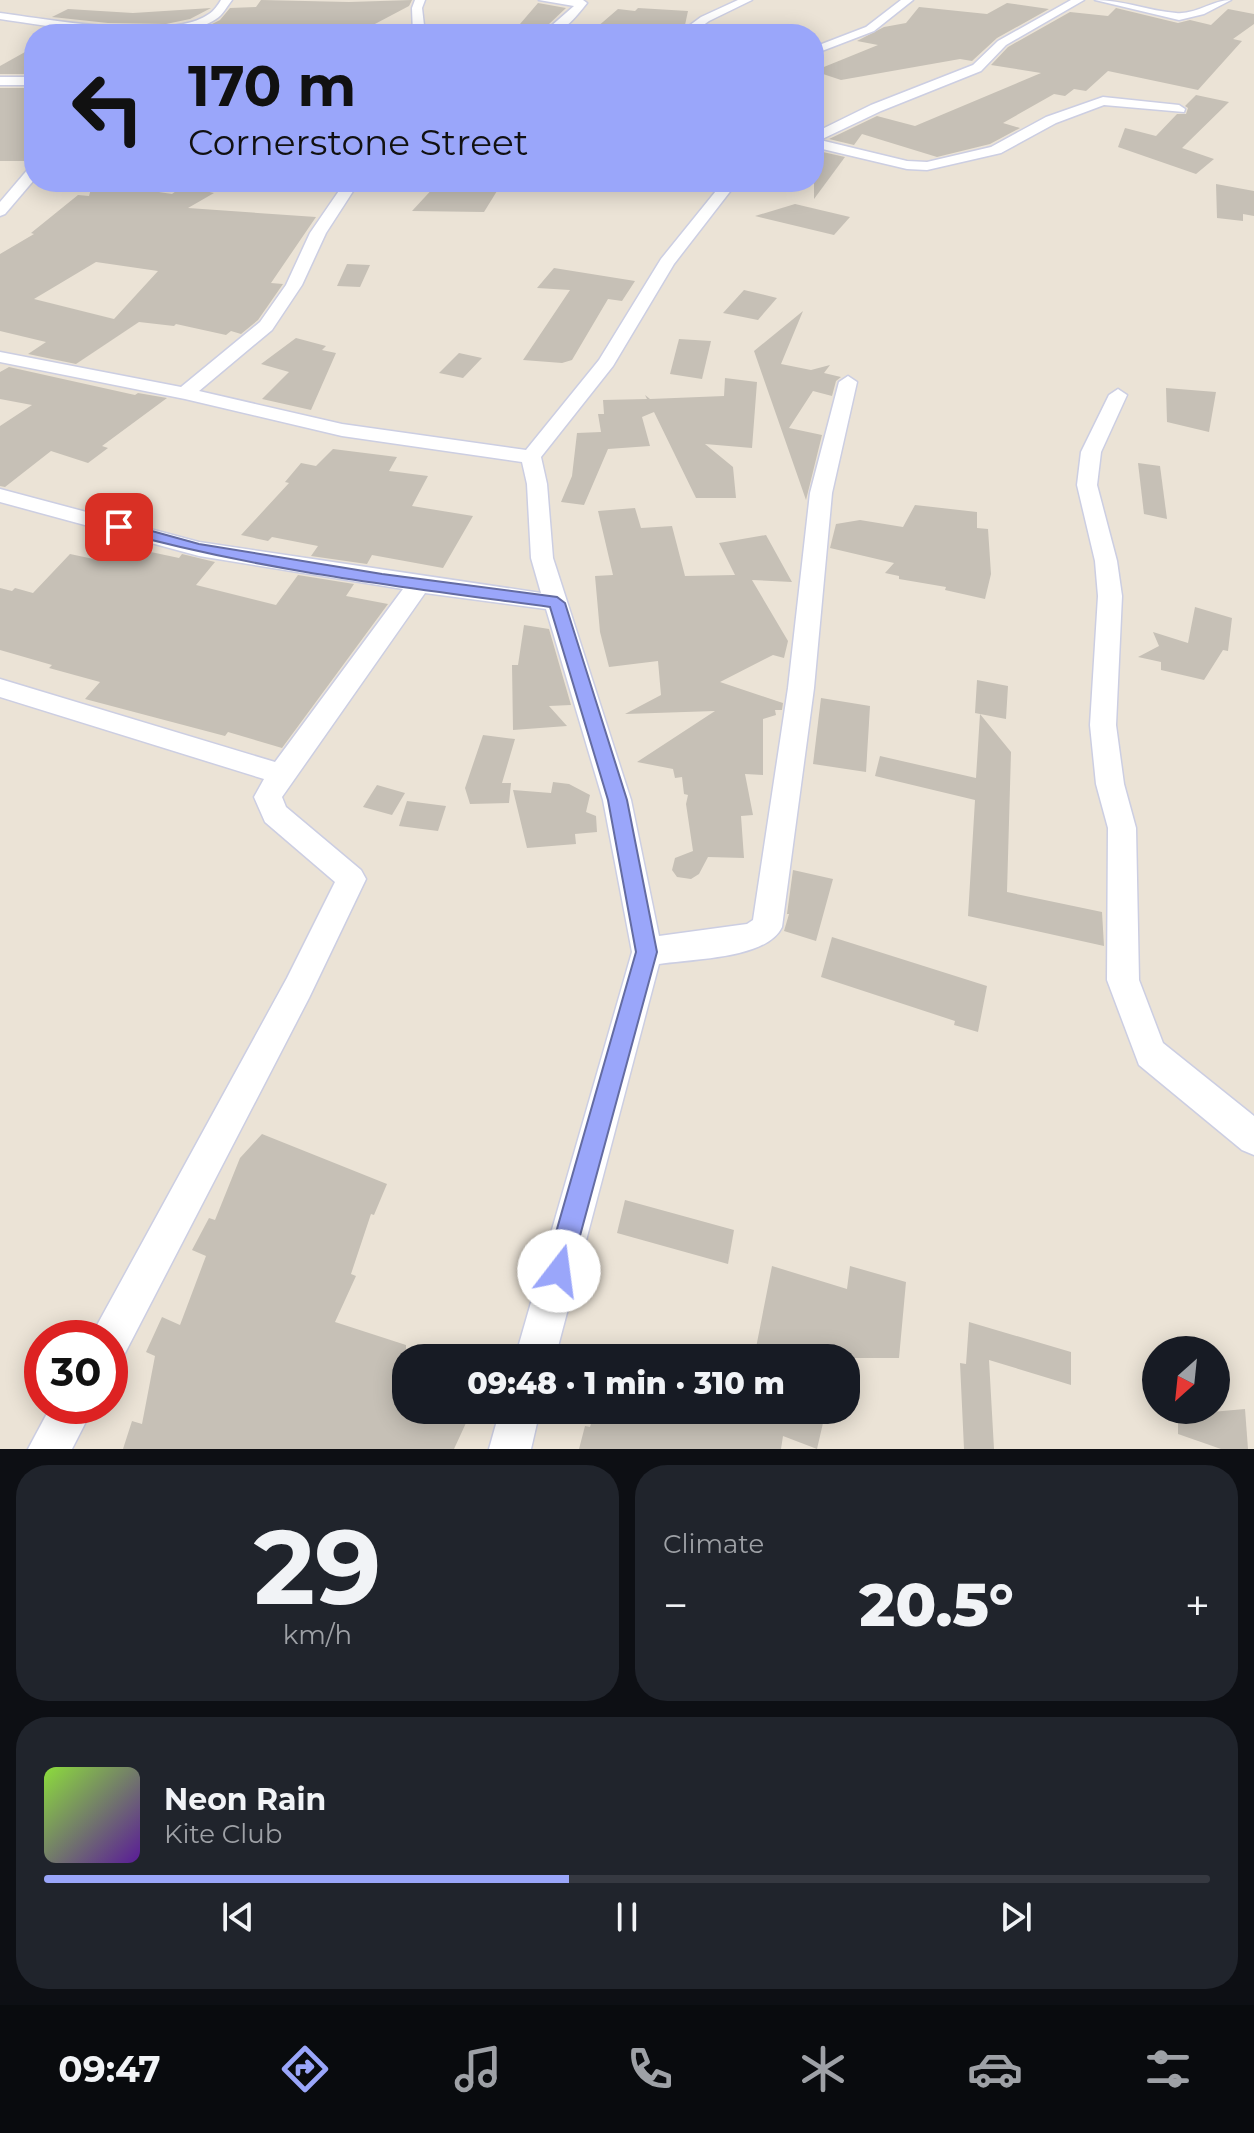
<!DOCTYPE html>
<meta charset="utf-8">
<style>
body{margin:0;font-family:Montserrat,sans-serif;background:#20242c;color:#f1f3f6;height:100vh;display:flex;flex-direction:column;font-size:30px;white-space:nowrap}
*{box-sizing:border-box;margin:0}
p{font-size:26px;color:#9ea1a6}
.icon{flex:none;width:44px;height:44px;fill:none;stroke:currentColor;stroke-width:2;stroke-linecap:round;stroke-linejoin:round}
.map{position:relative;height:1449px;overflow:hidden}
.sheet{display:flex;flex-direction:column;gap:16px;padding:16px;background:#0d0f14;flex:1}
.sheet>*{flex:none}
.top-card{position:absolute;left:24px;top:24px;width:800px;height:168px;border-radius:32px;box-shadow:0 4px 20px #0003;background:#9aa6fa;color:#111;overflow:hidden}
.needle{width:52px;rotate:207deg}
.fabs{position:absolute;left:1142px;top:1336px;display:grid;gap:16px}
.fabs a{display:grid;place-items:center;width:88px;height:88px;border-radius:50%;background:#171b24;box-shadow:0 4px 20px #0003;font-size:40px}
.speed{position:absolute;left:24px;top:1320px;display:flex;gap:16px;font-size:40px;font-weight:700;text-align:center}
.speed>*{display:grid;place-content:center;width:104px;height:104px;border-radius:50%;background:#171b24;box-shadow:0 4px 20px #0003;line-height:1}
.speed .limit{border:12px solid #d22;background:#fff;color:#111}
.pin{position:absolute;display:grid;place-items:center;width:68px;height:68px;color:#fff;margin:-34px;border-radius:16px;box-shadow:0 4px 12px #0006}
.me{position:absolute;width:88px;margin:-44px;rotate:15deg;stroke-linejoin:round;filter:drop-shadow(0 0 6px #0008)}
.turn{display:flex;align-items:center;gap:28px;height:168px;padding:0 32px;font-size:36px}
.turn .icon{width:104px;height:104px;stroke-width:2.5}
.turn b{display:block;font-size:56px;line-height:68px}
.big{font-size:60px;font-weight:800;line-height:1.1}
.sheet .widget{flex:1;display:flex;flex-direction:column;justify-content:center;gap:12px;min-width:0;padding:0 28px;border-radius:32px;background:#20242c}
.sheet .dial{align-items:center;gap:0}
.dial b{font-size:104px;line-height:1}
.song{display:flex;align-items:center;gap:24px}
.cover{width:96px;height:96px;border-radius:12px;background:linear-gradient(135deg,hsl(90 70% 55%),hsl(270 70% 35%))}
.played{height:8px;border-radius:4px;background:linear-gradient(90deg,#9aa6fa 45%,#363941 45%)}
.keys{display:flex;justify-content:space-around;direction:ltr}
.heat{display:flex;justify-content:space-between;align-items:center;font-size:44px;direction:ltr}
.sheet .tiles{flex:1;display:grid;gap:16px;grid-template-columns:1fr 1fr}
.widget:last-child{grid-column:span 2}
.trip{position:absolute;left:392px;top:1344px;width:468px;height:80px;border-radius:32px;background:#171b24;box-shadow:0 4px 20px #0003;font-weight:800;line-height:80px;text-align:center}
.tab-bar{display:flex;height:128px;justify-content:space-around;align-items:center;background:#090b0e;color:#9ea1a6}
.tab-bar .icon{width:56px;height:56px}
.tab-bar .selected{color:#9aa6fa}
.tab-bar b{font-size:36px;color:#f1f3f6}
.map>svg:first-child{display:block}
.building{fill:#c6c0b6;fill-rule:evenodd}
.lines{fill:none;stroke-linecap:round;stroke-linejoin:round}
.street-casing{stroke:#cccee2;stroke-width:3}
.street{fill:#fff;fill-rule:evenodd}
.route{fill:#9aa6fa;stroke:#646ca2;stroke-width:2}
</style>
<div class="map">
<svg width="1254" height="1449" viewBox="0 0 1254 1449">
<rect width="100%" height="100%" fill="#ebe3d6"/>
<g class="building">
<path d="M261,0L349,2L412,0L409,6L356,34H328V27L293,28L289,32L200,30L220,20L230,8L256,7Z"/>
<path d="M538,3L566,8L548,25L520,24Z"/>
<path d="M1007,3L1049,9L997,38L972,61L960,59L841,80L814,71L878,45L857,41L884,27L906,23L919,7L987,14Z"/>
<path d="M211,8L190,19L166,24L108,23L52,17L68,9L133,13Z"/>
<path d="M638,8L688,11L685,25L675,34H589L618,9L635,11Z"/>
<path d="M1116,8L1178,23L1190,20L1211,25L1228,9L1254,14V24L1233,39L1242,41L1198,90L1108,71L1086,91L1074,89L1065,96L1054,94L1003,123L1020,128L990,144L937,157L862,134L854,145L829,139L877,116L915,126L1041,73L991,65L1008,47L1070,12L1108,16Z"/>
<path d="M34,47V74H0V66Z"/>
<rect x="0" y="88" width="34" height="73"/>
<path d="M1196,95L1229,102L1182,148L1214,159L1196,174L1118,147L1125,128L1156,136L1177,114H1186L1188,108L1185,106Z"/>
<path d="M814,150L845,157L814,199Z"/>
<path d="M93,182L172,194L183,186L214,193L188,208L316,217L271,283L283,284L258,320L241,334L231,331L226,335L176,324L174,326L139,322L76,364L28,354L46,342L0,331V254L34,234L31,233L78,195L89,196ZM96,262L158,271L114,319L34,299Z"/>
<path d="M437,184L497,191L484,212L412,211Z"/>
<path d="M1216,184L1254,191V216L1243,214V221L1217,218Z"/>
<path d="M795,204L850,217L834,235L755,216Z"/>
<path d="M347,264L370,265L360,287L337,286Z"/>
<path d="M554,268L635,281L622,301L608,299L572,360L562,363L523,360L570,290L537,288Z"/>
<path d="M744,290L777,298L758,320L723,313Z"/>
<path d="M803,311L781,364L811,370L830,365L824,373L841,377L836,381L832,396L813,391L789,428L822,435L806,500L754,351Z"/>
<path d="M296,338L326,346L322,350L336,353L311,410L262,399L289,372L261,364Z"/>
<path d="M679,339L711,341L702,379L670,374Z"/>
<path d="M459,353L482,358L463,378L439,373Z"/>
<path d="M9,367L135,395L138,393L167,398L102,446L108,448L88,463L51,451L5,487L0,486V426L32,405L0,399V372Z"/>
<path d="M725,378L757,382L752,448L705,444L733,467L736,498H696L654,412L642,417L650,446L608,449L584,505L561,502L572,476L577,433L601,432L598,414H604L603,400L647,399L645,395L650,399L724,396Z"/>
<path d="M1166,388L1216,392L1209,432L1167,422Z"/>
<path d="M333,449L397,457L389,471L428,476L412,506L473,516L443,568L372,555L367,564L311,556L318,546L272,537L268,541L241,535L289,483L285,482L301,463L316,466Z"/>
<path d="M1138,463L1160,466L1167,519L1144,514Z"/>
<path d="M915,505L977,512V528L988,529L991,574L985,599L945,590L946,587L899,579V576L885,573L894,563L830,548L836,524L860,520L903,527Z"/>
<path d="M635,508L641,528L672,526L685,576L735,575L719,543L766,535L792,582L752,580L788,641L784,658L773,655L720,682L783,703L782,710H775L776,715L763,719V775L745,774L753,815L741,816L744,858L708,857L699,874L691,879L677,877L672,870L675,858L693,851L686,804L688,795L684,794L682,777L675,778L673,769L637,762L715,711L625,714L661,695L658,661L609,667L600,632L595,576L613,575L598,511Z"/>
<path d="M118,545L179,558L182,554L215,562L196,585L276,605L298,575L354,584L346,596L388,604L282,748L228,732L225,736L85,699L100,682L49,668L52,665L0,650V588L12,591L15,588L33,593L70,554L103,561Z"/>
<path d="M1195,607L1232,618L1228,651L1223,650L1204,680L1161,670V662L1138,657L1159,646L1153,632L1188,643Z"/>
<path d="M524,625L549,629L571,705L549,706L567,726L513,730L512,665H518Z"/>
<path d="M977,680L1008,686L1006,719L980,714L1011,752L1007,892L1102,912L1104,946L968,916L975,800L875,776L880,756L976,778L980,714L975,713Z"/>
<path d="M821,698L870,706L866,772L813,764Z"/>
<path d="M483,735L515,739L502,783H511L509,803L470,804L465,788Z"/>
<path d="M553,782L569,784L590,795L586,812L596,816L597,832L575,834L576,844L527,848L513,790L551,793Z"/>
<path d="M377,785L405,793L392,815L363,807Z"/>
<path d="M407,801L446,806L438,831L399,826Z"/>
<path d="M793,870L833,879L816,941L784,931L789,914H787Z"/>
<path d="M832,937L987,986L978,1032L954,1025L955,1021L821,977Z"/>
<path d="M262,1134L387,1184L374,1215L371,1214L351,1274L356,1276L335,1322L406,1345V1410H472L454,1449H123L132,1421L142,1424L155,1356L146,1352L162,1317L180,1325L206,1256L192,1250L209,1218L215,1220L240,1158Z"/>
<path d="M625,1200L734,1230L728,1264L617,1233Z"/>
<path d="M772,1266L847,1289L850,1266L906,1282L899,1358H754Z"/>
<path d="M969,1322L1071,1352V1385L989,1360L994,1449H964L960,1363L966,1364Z"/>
<path d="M1245,1409L1248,1449H1221L1178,1434V1415Z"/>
<path d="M595,1410H826L817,1449L783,1436L781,1449H579L585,1426L590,1427Z"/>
</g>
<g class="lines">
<defs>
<g id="street">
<path d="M221,0H232C227,6 223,15 216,19C173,49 51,26 0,19V13C47,19 170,42 209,14C214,11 218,5 221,0Z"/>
<path d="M415,0H425L422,8L425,34H413L412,8Z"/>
<path d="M539,0H583L587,3C574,19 564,34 542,34L574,6Z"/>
<path d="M738,0H752L709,21L691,34H678L701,17Z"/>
<path d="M901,0H913L874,31L814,54V47L866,27Z"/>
<path d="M1071,0H1084L1006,45L981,71L881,111L820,140L907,161L927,162L991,147L1046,117L1103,97L1179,105L1185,109L1184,112L1104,105L1056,123L1001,153L927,170L907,169L814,147V133L871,105L973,65L998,41Z"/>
<path d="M1095,0C1123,0 1149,11 1176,13C1196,15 1212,0 1231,0L1204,14L1179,20Z"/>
<rect x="0" y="77" width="34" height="8"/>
<path d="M34,167V180L5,214L0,216V202L29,168Z"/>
<path d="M345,182H359L326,233L302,285L272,330L199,391L342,424L526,450L599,360L661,259L720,186H730L732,189L674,264L613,366L541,457L547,484L553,558L631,800L659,936L747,924L753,920L788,688L810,493L839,382L848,376L857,382L832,493L814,688L782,927C767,959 692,959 659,964L555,1358H515L632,952L603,800L546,609L425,593L282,797L286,807L361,870L366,879L309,998L124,1355L110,1361V1338H92L96,1327L287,978L335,882L265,822L254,797L264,779L0,697V679L275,762L403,589L199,556L0,502V489L199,542L541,593L531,558L527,484L522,462L342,436L185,399L0,362V352L181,387L260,322L286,285L310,233Z"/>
<path d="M1118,389L1127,395L1101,452L1097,485L1117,561L1122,596L1116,725L1124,784L1136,828L1139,980L1163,1043L1254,1116V1155L1242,1150L1139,1065L1107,980L1108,828L1096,784L1090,725L1098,596L1095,561L1077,485L1081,452L1109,395Z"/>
<path d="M51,1406H94L72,1449H28Z"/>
<path d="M500,1410H540L531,1449H489Z"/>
</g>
</defs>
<use href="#street" class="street-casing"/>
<use href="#street" class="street"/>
</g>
<path class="route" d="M119,522L199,544L382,574L557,597L565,603L627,800L657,952L568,1280L559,1284L549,1280L545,1271L636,952L608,800L550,607C403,587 256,570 114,530V524Z"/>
</svg>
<div class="fabs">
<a><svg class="needle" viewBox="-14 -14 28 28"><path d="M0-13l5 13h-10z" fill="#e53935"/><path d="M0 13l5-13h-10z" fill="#9ea1a6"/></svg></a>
</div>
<div class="speed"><div class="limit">30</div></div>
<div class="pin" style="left:119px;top:527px;background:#d93025"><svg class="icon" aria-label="arrive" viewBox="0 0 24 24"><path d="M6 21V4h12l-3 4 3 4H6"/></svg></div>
<svg class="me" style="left:559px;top:1271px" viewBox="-20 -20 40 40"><circle r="19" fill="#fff"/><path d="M0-13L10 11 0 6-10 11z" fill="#9aa6fa"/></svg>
<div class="trip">09:48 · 1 min · 310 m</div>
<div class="top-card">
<div class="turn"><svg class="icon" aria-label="left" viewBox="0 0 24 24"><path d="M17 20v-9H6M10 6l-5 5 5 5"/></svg><div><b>170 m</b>Cornerstone Street</div></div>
</div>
</div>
<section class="sheet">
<div class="tiles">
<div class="widget dial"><b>29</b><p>km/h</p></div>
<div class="widget"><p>Climate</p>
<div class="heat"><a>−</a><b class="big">20.5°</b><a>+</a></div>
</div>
<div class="widget">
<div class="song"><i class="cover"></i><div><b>Neon Rain</b><p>Kite Club</p></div></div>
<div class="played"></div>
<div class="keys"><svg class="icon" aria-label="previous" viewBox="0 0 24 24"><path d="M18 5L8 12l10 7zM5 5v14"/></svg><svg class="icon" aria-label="pause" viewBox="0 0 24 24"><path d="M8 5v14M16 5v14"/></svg><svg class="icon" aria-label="next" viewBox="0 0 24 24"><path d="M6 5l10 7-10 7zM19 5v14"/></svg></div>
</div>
</div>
</section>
<nav class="tab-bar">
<b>09:47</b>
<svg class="icon selected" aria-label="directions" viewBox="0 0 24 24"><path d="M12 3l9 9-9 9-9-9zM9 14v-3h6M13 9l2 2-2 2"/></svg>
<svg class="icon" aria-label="music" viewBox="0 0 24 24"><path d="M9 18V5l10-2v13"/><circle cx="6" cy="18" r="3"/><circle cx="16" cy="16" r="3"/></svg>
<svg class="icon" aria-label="phone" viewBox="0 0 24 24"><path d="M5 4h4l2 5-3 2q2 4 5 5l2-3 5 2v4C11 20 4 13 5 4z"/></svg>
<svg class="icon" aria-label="climate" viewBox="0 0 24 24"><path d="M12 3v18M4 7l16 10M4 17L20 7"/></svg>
<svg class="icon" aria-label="car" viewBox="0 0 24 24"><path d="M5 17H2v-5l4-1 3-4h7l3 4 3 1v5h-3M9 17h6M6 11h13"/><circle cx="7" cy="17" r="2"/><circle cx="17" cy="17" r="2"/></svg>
<svg class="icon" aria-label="filters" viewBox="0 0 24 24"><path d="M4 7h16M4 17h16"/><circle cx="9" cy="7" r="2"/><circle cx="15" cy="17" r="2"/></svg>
</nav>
